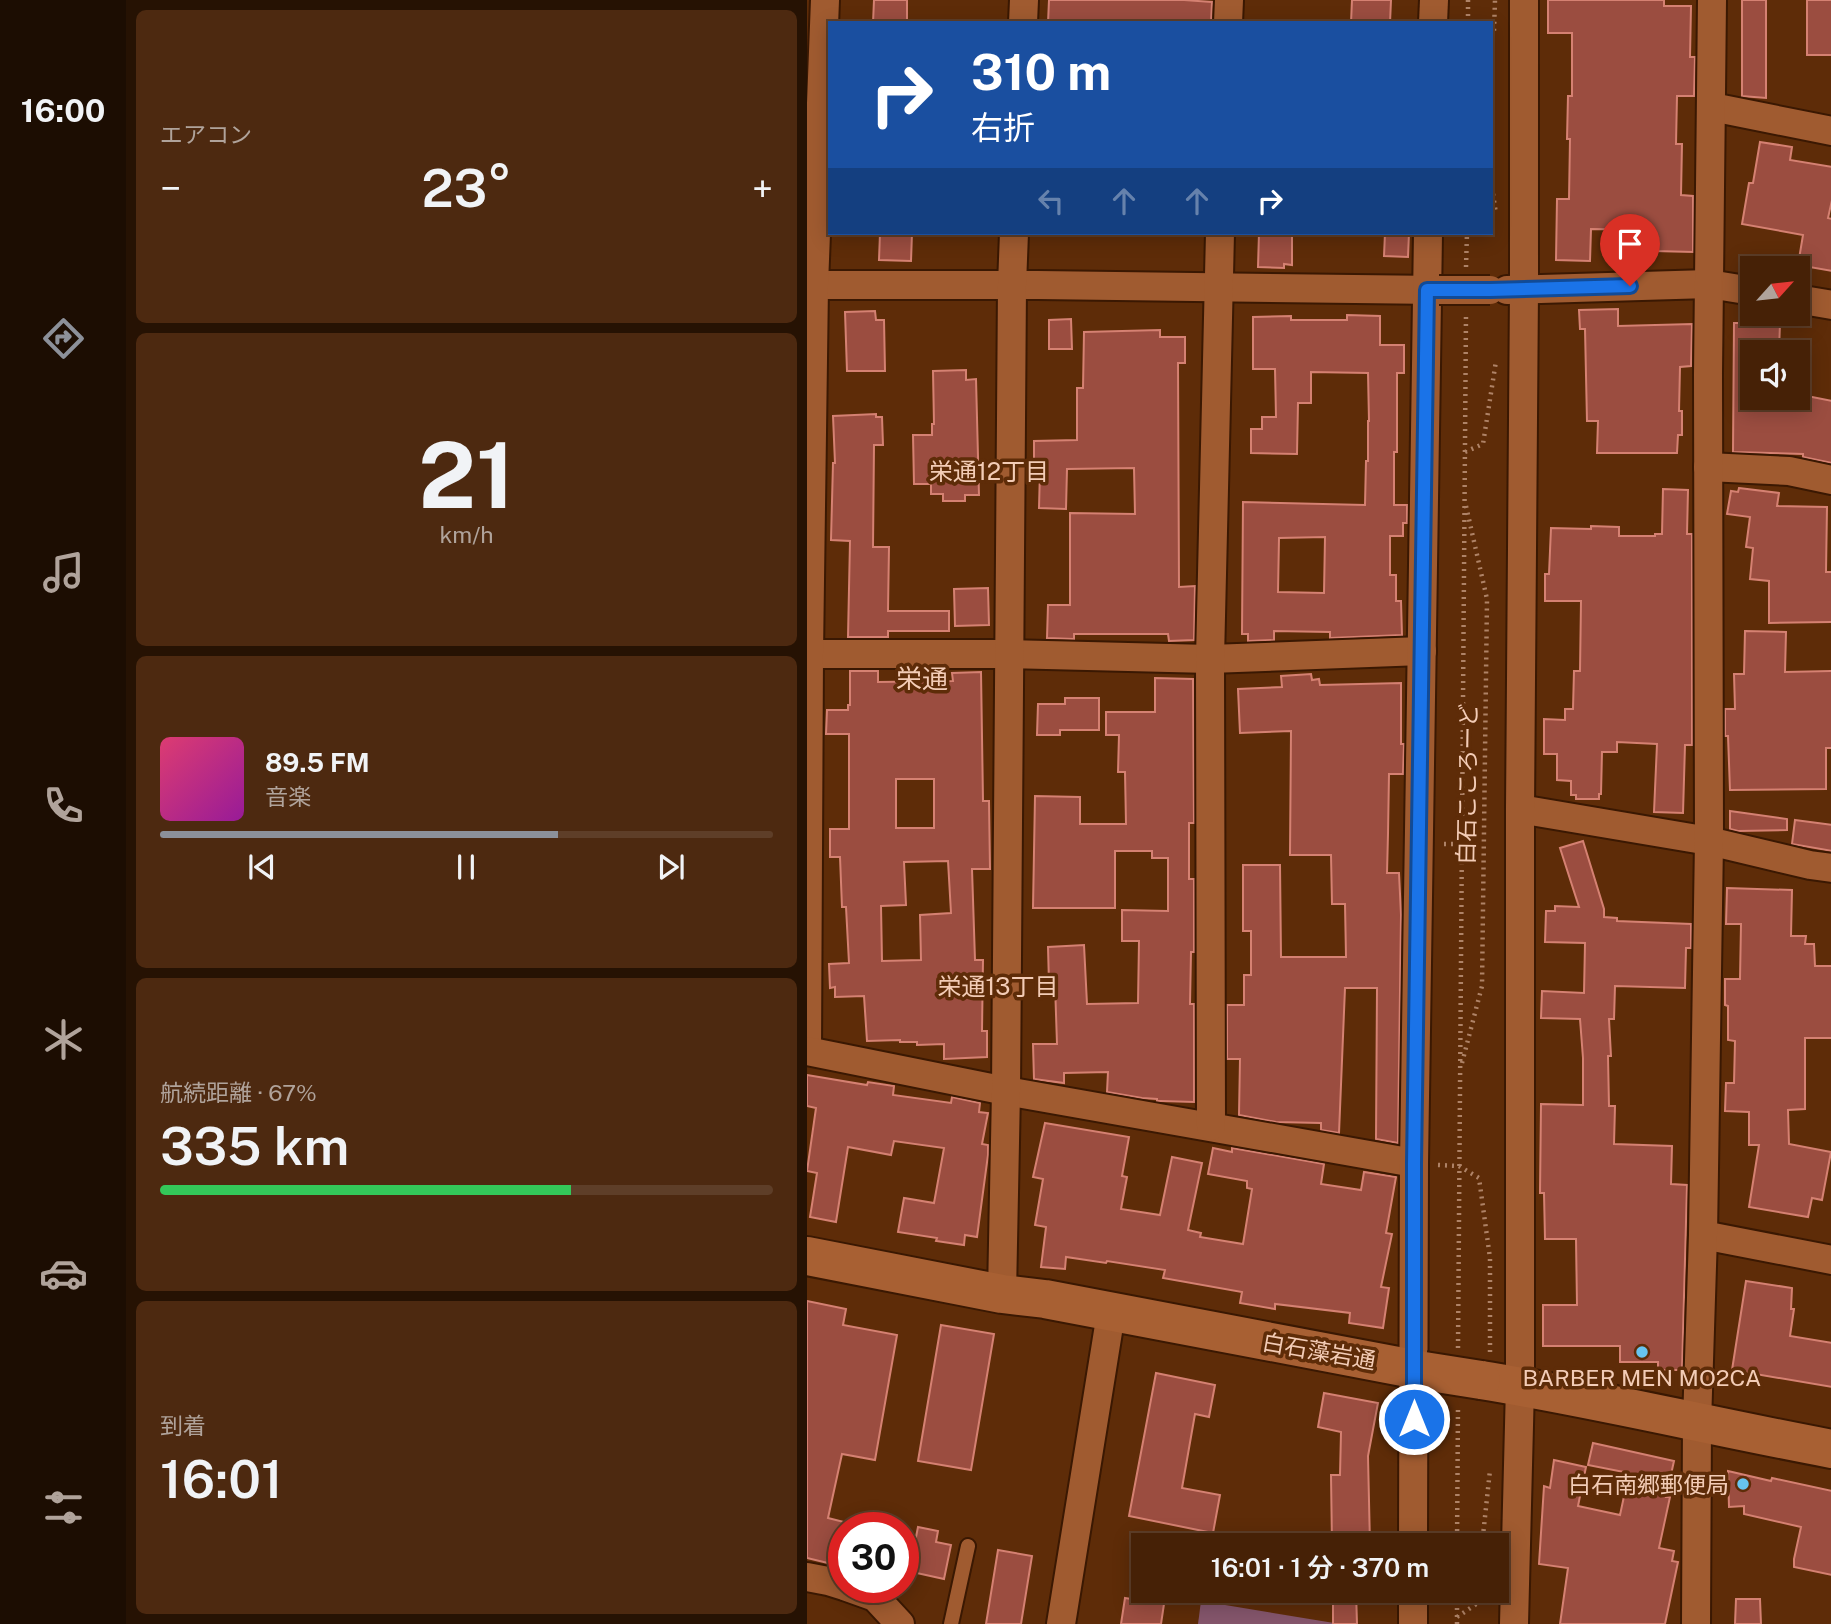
<!DOCTYPE html>
<html lang="ja">
<meta charset="utf-8">
<style>
body{margin:0;font-family:"Public Sans","Noto Sans JP",sans-serif;background:#4d2910;color:#f1f3f6;height:100vh;display:flex;flex-direction:column;font-size:26px;white-space:nowrap}
*{box-sizing:border-box;margin:0}
p{font-size:23px;color:#b0a39b}
.icon{flex:none;width:38px;height:38px;fill:none;stroke:currentColor;stroke-width:2;stroke-linecap:round;stroke-linejoin:round}
.map{position:relative;flex:1;overflow:hidden}
.panel{display:flex;flex-direction:column;gap:10px;padding:10px;background:#261203;width:681px}
.panel>*{flex:none}
.banner{position:absolute;left:21px;top:21px;width:665px;height:214px;border-radius:0px;box-shadow:0 4px 18px #0003,0 0 0 2px #5e3e28;background:#1a4fa0;color:#fff;overflow:hidden}
.needle{width:46px;rotate:63deg}
.fabs{position:absolute;left:933px;top:256px;display:grid;gap:14px}
.fabs a{display:grid;place-items:center;width:70px;height:70px;border-radius:0px;background:#462106;box-shadow:0 4px 18px #0003,0 0 0 2px #5e3e28;font-size:35px}
.speed{position:absolute;left:21px;top:1512px;display:flex;gap:14px;font-size:35px;font-weight:700;text-align:center}
.speed>*{display:grid;place-content:center;width:91px;height:91px;border-radius:50%;background:#462106;box-shadow:0 4px 18px #0003,0 0 0 2px #5e3e28;line-height:1}
.speed .limit{border:10px solid #d22;background:#fff;color:#111}
.pin{position:absolute;display:grid;place-items:center;width:60px;height:60px;color:#fff;margin:-72px -30px;border-radius:50% 50% 50% 0;rotate:-45deg;box-shadow:0 0 7px #0007}
.pin .icon{rotate:45deg}
.me{position:absolute;width:77px;margin:-38px;rotate:0deg;stroke-linejoin:round;filter:drop-shadow(0 0 5px #0008)}
.turn{display:flex;align-items:center;gap:24px;height:147px;padding:0 28px;font-size:32px}
.turn .icon{width:91px;height:91px;stroke-width:2.5}
.turn b{display:block;font-size:49px;line-height:60px}
.lanes{display:flex;align-items:center;height:66px;padding:0 28px;background:#0003;justify-content:center;gap:35px;direction:ltr}
.lanes .off{opacity:.35}
.big{font-size:52px;font-weight:600;line-height:1.1}
.panel .tile{flex:1;display:flex;flex-direction:column;justify-content:center;gap:10px;min-width:0;padding:0 24px;border-radius:10px;background:#4d2910}
.panel .dial{align-items:center;gap:0}
.dial b{font-size:91px;line-height:1}
.song{display:flex;align-items:center;gap:21px}
.cover{width:84px;height:84px;border-radius:10px;background:linear-gradient(135deg,hsl(340 70% 55%),hsl(300 70% 35%))}
.played{height:7px;border-radius:4px;background:linear-gradient(90deg,#8c9099 65%,#5e3e28 65%)}
.keys{display:flex;justify-content:space-around;direction:ltr}
.heat{display:flex;justify-content:space-between;align-items:center;font-size:38px;direction:ltr}
.charge{height:10px;border-radius:5px;background:linear-gradient(90deg,#34c759 67%,#5e3e28 0)}
.trip{position:absolute;left:324px;top:1533px;width:378px;height:70px;border-radius:0px;background:#462106;box-shadow:0 4px 18px #0003,0 0 0 2px #5e3e28;font-weight:600;line-height:70px;text-align:center}
main{display:flex;flex:1;min-height:0}
.tab-bar{display:flex;flex-direction:column;width:126px;justify-content:space-around;align-items:center;background:#1c0d02;color:#b0a39b}
.tab-bar .icon{width:49px;height:49px}
.tab-bar .on{color:#8c9099}
.tab-bar b{font-size:32px;color:#f1f3f6}
.map>svg:first-child{display:block}
.green{fill:#85566c}
.building{fill:#9b4d40;stroke:#d58172;stroke-width:2;fill-rule:evenodd}
.lines{fill:none;stroke-linecap:round;stroke-linejoin:round}
.lane-casing{stroke:#3a1802;stroke-width:18}
.street-casing{stroke:#3a1802;stroke-width:32}
.secondary-casing{stroke:#3a1802;stroke-width:42}
.path{stroke:#af8367;stroke-width:4.5;stroke-dasharray:2 5;stroke-linecap:butt}
.lane{stroke:#a05b30;stroke-width:14}
.street{stroke:#a05b30;stroke-width:28}
.secondary{stroke:#a86033;stroke-width:38}
.street-bridge-casing{stroke:#3a1802;stroke-width:32;stroke-linecap:butt}
.secondary-bridge-casing{stroke:#3a1802;stroke-width:42;stroke-linecap:butt}
.street-bridge{stroke:#a05b30;stroke-width:28}
.secondary-bridge{stroke:#a86033;stroke-width:38}
.route-casing{stroke:#114b97;stroke-width:18}
.route{stroke:#1a73e8;stroke-width:12}
.poi-dot{fill:#67c4f0;stroke:#5e2c08;stroke-width:2.5}
.labels{text-anchor:middle;dominant-baseline:central;stroke-width:7;stroke-linejoin:round;paint-order:stroke}
.street-label{font-size:23px;fill:#f3ccb6;stroke:#5e2c08}
.poi-label{font-size:23px;fill:#f3ccb6;stroke:#5e2c08}
.neighbourhood-label{font-size:24px;fill:#f3ccb6;stroke:#5e2c08}
.quarter-label{font-size:26px;fill:#f3ccb6;stroke:#5e2c08}
</style>
<main>
<nav class="tab-bar">
<b>16:00</b>
<svg class="icon on" aria-label="directions" viewBox="0 0 24 24"><path d="M12 3l9 9-9 9-9-9zM9 14v-3h6M13 9l2 2-2 2"/></svg>
<svg class="icon" aria-label="music" viewBox="0 0 24 24"><path d="M9 18V5l10-2v13"/><circle cx="6" cy="18" r="3"/><circle cx="16" cy="16" r="3"/></svg>
<svg class="icon" aria-label="phone" viewBox="0 0 24 24"><path d="M5 4h4l2 5-3 2q2 4 5 5l2-3 5 2v4C11 20 4 13 5 4z"/></svg>
<svg class="icon" aria-label="climate" viewBox="0 0 24 24"><path d="M12 3v18M4 7l16 10M4 17L20 7"/></svg>
<svg class="icon" aria-label="car" viewBox="0 0 24 24"><path d="M5 17H2v-5l4-1 3-4h7l3 4 3 1v5h-3M9 17h6M6 11h13"/><circle cx="7" cy="17" r="2"/><circle cx="17" cy="17" r="2"/></svg>
<svg class="icon" aria-label="filters" viewBox="0 0 24 24"><path d="M4 7h16M4 17h16"/><circle cx="9" cy="7" r="2"/><circle cx="15" cy="17" r="2"/></svg>
</nav>
<section class="panel">
<div class="tile"><p>エアコン</p>
<div class="heat"><a>−</a><b class="big">23°</b><a>+</a></div>
</div>
<div class="tile dial"><b>21</b><p>km/h</p></div>
<div class="tile">
<div class="song"><i class="cover"></i><div><b>89.5 FM</b><p>音楽</p></div></div>
<div class="played"></div>
<div class="keys"><svg class="icon" aria-label="previous" viewBox="0 0 24 24"><path d="M18 5L8 12l10 7zM5 5v14"/></svg><svg class="icon" aria-label="pause" viewBox="0 0 24 24"><path d="M8 5v14M16 5v14"/></svg><svg class="icon" aria-label="next" viewBox="0 0 24 24"><path d="M6 5l10 7-10 7zM19 5v14"/></svg></div>
</div>
<div class="tile"><p>航続距離 · 67%</p><b class="big">335 km</b><div class="charge"></div></div>
<div class="tile"><p>到着</p><b class="big">16:01</b></div>
</section>
<div class="map">
<svg width="1025" height="1624" viewBox="0 0 1025 1624">
<rect width="100%" height="100%" fill="#5e2c08"/>
<path class="green" d="M394,1601L533,1624H391Z"/>
<g class="building">
<path d="M67,0H100V23H66Z"/>
<path d="M242,0H377L405,2L404,23H241Z"/>
<path d="M545,0H584L583,23H544Z"/>
<path d="M741,0H857V6H884L883,57H888L887,96H870L869,144H875L874,195L886,196V252L847,251L848,230L784,229L783,261L749,260L750,199H762L763,139H760L761,96H765V33H741Z"/>
<path d="M935,0H959V98L935,96Z"/>
<rect x="1000" y="0" width="25" height="55"/>
<path d="M953,142L985,147L983,160L1025,167V200L1021,218L1025,219V271L991,265L996,235L935,224L942,183H946Z"/>
<path d="M73,233H105L104,261L72,260Z"/>
<path d="M452,233H485V265L477,264V268L451,267Z"/>
<path d="M578,233H602L601,257L577,256Z"/>
<path d="M811,309V326L885,324L884,366L873,367L872,411H875V435H871L870,453H790L791,421H780L778,329H773L772,310Z"/>
<path d="M68,311L69,320H77L78,371H40L38,312Z"/>
<path d="M540,315L573,316V345H597V373H590V452H587V505H600V523H596V536H583V575H589V601H594L595,635L523,638V632L467,631V640L441,641V634H435L436,502L558,505L559,461H561V421H562L561,373L504,372V403H491L490,454L444,453V429H455V417H469L468,369H446V317L484,316V320H540ZM518,537L517,593L471,592L472,538Z"/>
<path d="M264,319L265,349H242V320Z"/>
<path d="M927,323H973L972,352H945V397H990V394L1025,401V463L996,457V454L926,452Z"/>
<path d="M353,330V337H378V363H371L372,587L388,586L387,640L362,641L361,634H267V639L240,638L241,605H263V513L328,514L327,468L260,469L259,509L232,508L233,470H227V441L270,440V388H276L277,332Z"/>
<path d="M159,370V380L169,379L172,495H158V501H136V494H124V484H107L106,435H125V424H127L126,371Z"/>
<path d="M69,414V417H75L76,445H67L66,547H82L81,611H142V631H81V637H41L43,541L24,540L26,463H28L26,416Z"/>
<path d="M932,488L972,493L970,506L1020,507L1019,572H1025V622L962,623V581L943,579L946,548L939,547L943,517L920,514L924,491L931,492Z"/>
<path d="M856,489L881,490L880,534H885V745H878L876,813L847,812L850,744L810,742V752H795L794,794H792V799H769V795H764V781L750,780V754H737V719L758,720V709H766L767,671H773L774,601H738V574H742L744,528L784,529V526L812,527V536H848V534H855Z"/>
<path d="M181,588L182,625L148,626L147,589Z"/>
<path d="M938,631L979,632L978,672L1025,671V748H1019V789L923,790L921,736H918V709H928L927,674H937Z"/>
<path d="M43,671H71V682L146,681L145,673L174,672L176,801H182L183,869H165L168,960H176L175,1031H180V1057L137,1059V1044L110,1045V1042H93V1040L60,1041L57,996L28,997V987L23,988L22,964L42,963L39,907H35L33,857H23V829H42V734H19L20,710H41V705H43ZM89,779H127V828H89ZM141,861L144,913L113,915L114,960L75,961L74,906L99,905L97,862Z"/>
<path d="M504,674L505,680L512,679L513,685L594,683V744H597L596,774H582L581,834L580,873H592L594,915L591,1143L569,1139L570,988H538L532,1133L514,1130V1123L469,1122L432,1115L433,1059H420V1005H437V975H444V931H436V865H473L474,957H539L538,904H525L524,855H483L484,731L433,733L431,689L475,687L474,676Z"/>
<path d="M348,678L386,679L387,823H382V879H387V952H384L383,1004H387V1102L354,1101H350V1099L335,1098L300,1092L301,1072L257,1073V1083L227,1079L226,1044H250L248,984H242L241,947L277,945L280,1004L331,1003L332,941H315V910L361,911V858H345V851H308V908H226L228,796L273,797V824H319L318,772H311L312,735H299V712H348Z"/>
<path d="M258,698H292V730H253V735H230L231,704H258Z"/>
<path d="M923,811L980,819V830L931,831L923,829Z"/>
<path d="M988,820L1025,825V851L985,844Z"/>
<path d="M776,841L797,909V917L810,918V921L884,924V948H879L878,988L808,986L807,1019H802L804,1056H801L802,1106H808L807,1144L865,1146L864,1184L880,1185L875,1370H851V1362H813V1346H736V1305H770L769,1239H738L737,1193H733L734,1104L776,1105V1058L773,1019L734,1018L735,991L777,993L778,943L738,942L739,911H748V906L772,907L753,848Z"/>
<path d="M920,888L985,890L984,936H999L998,944H1007L1008,966H1025V1038H998V1109L981,1110L982,1144L1024,1152L1015,1200L1005,1198L1001,1217L942,1207L952,1145H942V1112L918,1111L919,1083H927L928,1041L921,1040V1006L918,1005V979H933L934,924H919Z"/>
<path d="M0,1075L60,1085L61,1082L87,1086L86,1095L144,1103L145,1097L173,1103L172,1112L181,1113L175,1144L181,1145V1155L170,1237L158,1235L157,1245L129,1241L130,1238L91,1232L97,1198L127,1203L137,1148L87,1141L84,1155L41,1147L29,1222L3,1217L10,1173L0,1171L9,1108L0,1106Z"/>
<path d="M238,1123L322,1137L315,1176L320,1177L314,1209L353,1215L365,1157L395,1163L381,1230L394,1233L393,1237L436,1244L445,1189L440,1188V1181L401,1174L406,1148L425,1152V1148L517,1164L514,1184L554,1190L557,1172L589,1177L579,1233L585,1234L574,1287L582,1288L576,1328L542,1323L543,1313L468,1304V1309L433,1303L435,1292L356,1278L358,1270L300,1261L299,1263L259,1257L258,1269L234,1267L239,1227L228,1225L236,1179L226,1177Z"/>
<path d="M939,1281L985,1288L984,1309H987L983,1336L1025,1343V1387L925,1370Z"/>
<path d="M0,1301L39,1309L36,1325L90,1335L68,1460L35,1454L21,1518L37,1522V1557L27,1555L25,1564L0,1558Z"/>
<path d="M134,1325L187,1334L164,1470L111,1461Z"/>
<path d="M349,1373L408,1385L402,1417L388,1414L375,1488L413,1495L406,1533L322,1516Z"/>
<path d="M517,1393L571,1403L561,1456L563,1545H525L524,1475H533L534,1432L511,1427Z"/>
<path d="M786,1443L867,1461L859,1497H863L852,1548L867,1551L865,1561L871,1562L858,1624H753L761,1568L732,1564L737,1486L743,1488L747,1460L779,1467L771,1506L813,1515L822,1473L781,1465Z"/>
<path d="M921,1471L964,1481L965,1478L1025,1491V1575L987,1567V1559L994,1527L937,1514V1506L922,1507Z"/>
<path d="M111,1527L131,1531L129,1542L144,1545L137,1579L96,1570V1534L109,1537Z"/>
<path d="M191,1550L225,1556L214,1624H179Z"/>
<path d="M526,1591H549L550,1624H526Z"/>
<path d="M318,1598L357,1604L354,1624H314Z"/>
<path d="M929,1599H953L954,1624H928Z"/>
</g>
<g class="lines">
<defs>
<path id="lane" d="M144,1624L161,1546"/>
<g id="street">
<path d="M216,23L217,0"/>
<path d="M421,23L422,0"/>
<path d="M626,23L627,0"/>
<path d="M905,107L1025,131"/>
<path d="M0,285H231L632,290"/>
<path d="M700,290L902,284L945,291"/>
<path d="M990,299L1025,305"/>
<path d="M901,467L982,471L1025,480"/>
<path d="M0,654H203L403,659L615,651"/>
<path d="M713,809L902,841L1003,865L1025,868"/>
<path d="M0,1051L2,654L7,285L18,0"/>
<path d="M0,1051L199,1091L607,1163"/>
<path d="M404,1126L403,659L413,233"/>
<path d="M896,1235L1025,1260"/>
<path d="M195,1294L199,1091L205,285L207,233"/>
<path d="M606,1545L607,1163L621,233"/>
<path d="M0,1577L21,1581L37,1586"/>
<path d="M40,1587L68,1597L93,1624"/>
<path d="M254,1624L304,1313"/>
<path d="M606,1624V1591"/>
<path d="M707,1624L713,1386V809L717,289V0"/>
<path d="M889,1624L890,1423L896,1235L902,841L901,374L905,0"/>
</g>
<g id="secondary">
<path d="M0,1256L195,1294L238,1299L617,1371"/>
<path d="M674,1380C791,1399 907,1427 1025,1449"/>
</g>
</defs>
<use href="#lane" class="lane-casing"/>
<use href="#street" class="street-casing"/>
<use href="#secondary" class="secondary-casing"/>
<g class="path">
<path d="M661,23V0"/>
<path d="M684,37L687,31L688,0"/>
<path d="M684,180L689,214"/>
<path d="M659,267L660,233"/>
<path d="M658,452L676,444L689,361"/>
<path d="M637,844H655"/>
<path d="M655,1063L675,986L680,599L659,506"/>
<path d="M631,1165L652,1166L672,1178L683,1258V1352"/>
<path d="M651,1348L659,314"/>
<path d="M650,1545L651,1406"/>
<path d="M675,1545L683,1470"/>
<path d="M650,1617L668,1605L670,1591"/>
<path d="M650,1624V1591"/>
</g>
<use href="#lane" class="lane"/>
<use href="#street" class="street"/>
<use href="#secondary" class="secondary"/>
<defs>
<path id="street-bridge" d="M632,290H683"/>
<path id="secondary-bridge" d="M617,1371L674,1380"/>
</defs>
<use href="#street-bridge" class="street-bridge-casing"/>
<use href="#secondary-bridge" class="secondary-bridge-casing"/>
<use href="#street-bridge" class="street-bridge"/>
<use href="#secondary-bridge" class="secondary-bridge"/>
</g>
<g class="lines">
<defs>
<path id="route" d="M607,1419V1163L620,290H683L823,286"/>
</defs>
<use href="#route" class="route-casing"/>
<use href="#route" class="route"/>
</g>
<g class="poi-dot">
<circle cx="835" cy="1352" r="7"/>
<circle cx="936" cy="1484" r="7"/>
</g>
<g class="labels">
<g class="street-label">
<text transform="translate(660 784) rotate(-89)">白石こころーど</text>
<text transform="translate(512 1351) rotate(10)">白石藻岩通</text>
</g>
<g class="poi-label">
<text x="835" y="1377">BARBER MEN MO2CA</text>
<text x="922" y="1484" text-anchor="end">白石南郷郵便局</text>
</g>
<g class="neighbourhood-label">
<text x="182" y="471">栄通12丁目</text>
<text x="191" y="986">栄通13丁目</text>
</g>
<g class="quarter-label">
<text x="115" y="678">栄通</text>
</g>
</g>
</svg>
<div class="fabs">
<a><svg class="needle" viewBox="-14 -14 28 28"><path d="M0-13l5 13h-10z" fill="#e53935"/><path d="M0 13l5-13h-10z" fill="#b0a39b"/></svg></a>
<a><svg class="icon" aria-label="sound" viewBox="0 0 24 24"><path d="M4 9h4l5-4v14l-5-4H4zM17 9q2 3 0 6"/></svg></a>
</div>
<div class="speed"><div class="limit">30</div></div>
<div class="pin" style="left:823px;top:286px;background:#d93025"><svg class="icon" aria-label="arrive" viewBox="0 0 24 24"><path d="M6 21V4h12l-3 4 3 4H6"/></svg></div>
<svg class="me" style="left:607px;top:1419px" viewBox="-20 -20 40 40"><circle r="17" fill="#1a73e8" stroke="#fff" stroke-width="3"/><path d="M0-11L8 9 0 5-8 9z" fill="#fff"/></svg>
<div class="trip">16:01 · 1 分 · 370 m</div>
<div class="banner">
<div class="turn"><svg class="icon" aria-label="right" viewBox="0 0 24 24"><path d="M7 20v-9h11M14 6l5 5-5 5"/></svg><div><b>310 m</b>右折</div></div>
<div class="lanes"><svg class="icon off" aria-label="left" viewBox="0 0 24 24"><path d="M17 20v-9H6M10 6l-5 5 5 5"/></svg><svg class="icon off" aria-label="ahead" viewBox="0 0 24 24"><path d="M12 20V5M6 11l6-6 6 6"/></svg><svg class="icon off" aria-label="ahead" viewBox="0 0 24 24"><path d="M12 20V5M6 11l6-6 6 6"/></svg><svg class="icon" aria-label="right" viewBox="0 0 24 24"><path d="M7 20v-9h11M14 6l5 5-5 5"/></svg></div>
</div>
</div>
</main>
